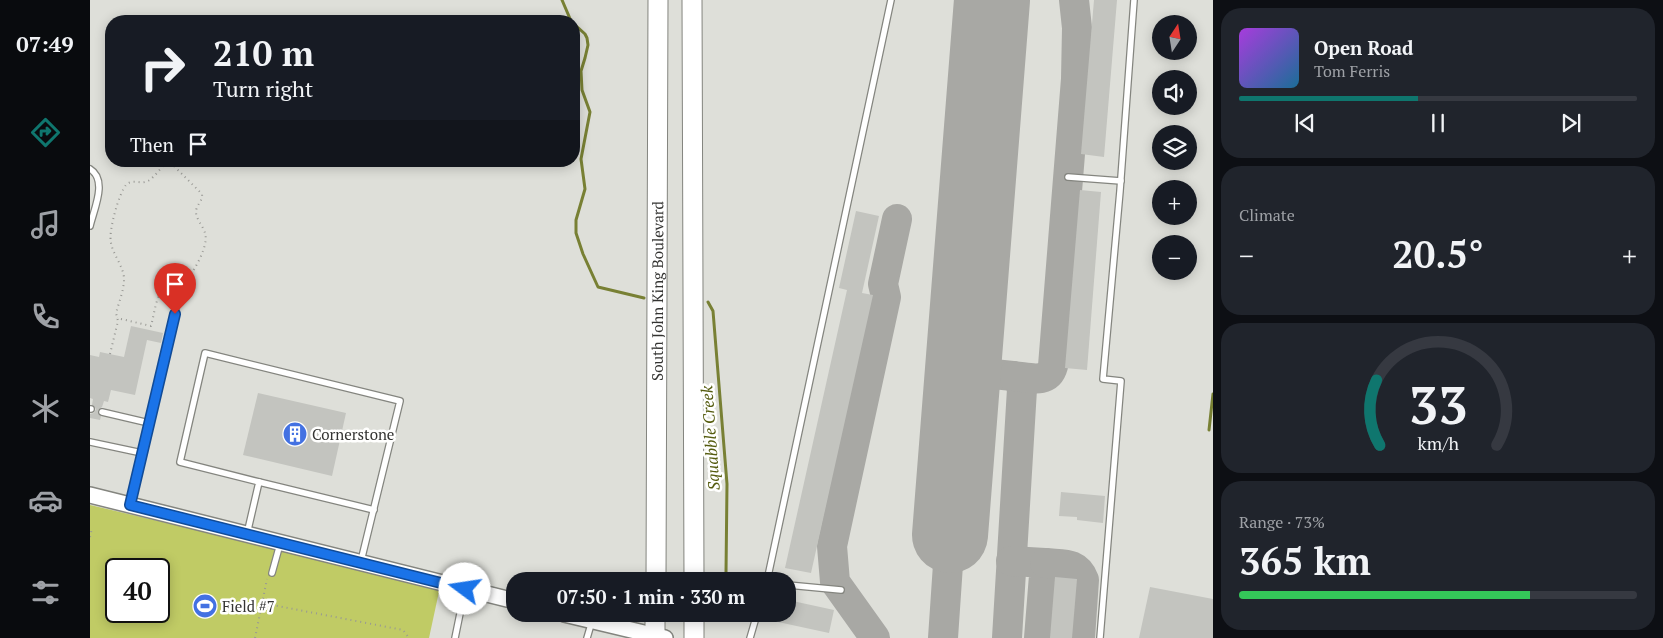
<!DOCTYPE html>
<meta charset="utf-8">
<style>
body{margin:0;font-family:"PT Serif",serif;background:#20242c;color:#f1f3f6;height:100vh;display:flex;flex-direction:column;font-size:19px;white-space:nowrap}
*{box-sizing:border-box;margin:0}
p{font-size:16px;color:#9ea1a6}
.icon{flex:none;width:28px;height:28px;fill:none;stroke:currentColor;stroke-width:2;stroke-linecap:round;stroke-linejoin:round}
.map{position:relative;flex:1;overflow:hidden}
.details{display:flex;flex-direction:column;gap:8px;padding:8px;background:#0d0f14;width:450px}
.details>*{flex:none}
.top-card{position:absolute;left:15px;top:15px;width:475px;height:152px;border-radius:20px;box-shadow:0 2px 12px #0003;background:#171b24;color:#f1f3f6;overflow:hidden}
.needle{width:32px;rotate:12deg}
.controls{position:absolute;left:1062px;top:15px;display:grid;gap:10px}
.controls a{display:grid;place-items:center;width:45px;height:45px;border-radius:50%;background:#171b24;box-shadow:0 2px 12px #0003;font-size:25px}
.speed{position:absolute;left:15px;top:558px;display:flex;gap:10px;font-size:25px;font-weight:700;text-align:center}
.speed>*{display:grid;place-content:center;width:65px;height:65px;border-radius:50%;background:#171b24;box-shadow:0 2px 12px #0003;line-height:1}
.speed .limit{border:2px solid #111;border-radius:8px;background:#fff;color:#111}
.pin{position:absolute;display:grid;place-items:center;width:42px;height:42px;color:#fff;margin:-51px -21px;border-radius:50% 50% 50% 0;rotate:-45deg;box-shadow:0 0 5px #0007}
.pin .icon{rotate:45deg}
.me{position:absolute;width:55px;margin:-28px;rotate:284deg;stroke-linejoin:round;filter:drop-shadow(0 0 4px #0008)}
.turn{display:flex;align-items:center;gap:18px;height:105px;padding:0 25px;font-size:22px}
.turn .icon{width:65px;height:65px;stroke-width:2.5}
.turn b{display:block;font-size:35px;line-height:42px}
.then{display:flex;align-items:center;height:48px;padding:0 25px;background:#0003;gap:10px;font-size:19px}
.big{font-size:38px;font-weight:700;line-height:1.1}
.details .card{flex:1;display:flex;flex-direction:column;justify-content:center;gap:8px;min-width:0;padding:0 18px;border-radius:20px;background:#20242c}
.details .dial{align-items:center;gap:0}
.dial svg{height:130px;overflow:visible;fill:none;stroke:#363941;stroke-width:7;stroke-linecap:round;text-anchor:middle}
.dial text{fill:#f1f3f6;stroke:none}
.song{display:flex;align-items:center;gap:15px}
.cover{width:60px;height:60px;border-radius:8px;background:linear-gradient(135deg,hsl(280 70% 55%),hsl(200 70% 35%))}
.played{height:5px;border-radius:2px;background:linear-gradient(90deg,#0f766e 45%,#363941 45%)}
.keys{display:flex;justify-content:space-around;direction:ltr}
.heat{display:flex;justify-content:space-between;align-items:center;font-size:28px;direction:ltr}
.charge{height:8px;border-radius:4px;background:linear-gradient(90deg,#34c759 73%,#363941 0)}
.trip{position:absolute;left:416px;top:572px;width:290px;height:50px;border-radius:20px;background:#171b24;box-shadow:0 2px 12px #0003;font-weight:700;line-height:50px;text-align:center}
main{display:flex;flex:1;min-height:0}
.dock{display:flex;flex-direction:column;width:90px;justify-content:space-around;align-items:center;background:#090b0e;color:#9ea1a6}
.dock .icon{width:35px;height:35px}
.dock .active{color:#0f766e}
.dock b{font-size:22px;color:#f1f3f6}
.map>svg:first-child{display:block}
.green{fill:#c0cb65;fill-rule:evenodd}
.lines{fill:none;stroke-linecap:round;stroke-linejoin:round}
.stream{stroke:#788034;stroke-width:3}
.taxiway{stroke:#a8a8a4;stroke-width:30}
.runway{stroke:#a8a8a4;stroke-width:76}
.building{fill:#c3c4bf}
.service-casing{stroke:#84857f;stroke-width:8}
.tertiary-casing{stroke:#84857f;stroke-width:18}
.primary-casing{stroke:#84857f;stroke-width:21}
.path{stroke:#989894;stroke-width:2;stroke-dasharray:1 4;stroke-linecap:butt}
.service{stroke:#fff;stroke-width:5.5}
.tertiary{stroke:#fff;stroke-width:15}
.primary{stroke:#fff;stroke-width:19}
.route-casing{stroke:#114b97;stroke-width:12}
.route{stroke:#1a73e8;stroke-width:9}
.labels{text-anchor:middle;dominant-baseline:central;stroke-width:5;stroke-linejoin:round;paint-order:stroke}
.street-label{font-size:15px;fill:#333331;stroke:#fffffe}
.poi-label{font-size:15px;fill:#333331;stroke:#fffffe;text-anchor:start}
.water-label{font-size:16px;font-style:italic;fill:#555c0f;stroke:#fffffe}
</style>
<main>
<nav class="dock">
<b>07:49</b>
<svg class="icon active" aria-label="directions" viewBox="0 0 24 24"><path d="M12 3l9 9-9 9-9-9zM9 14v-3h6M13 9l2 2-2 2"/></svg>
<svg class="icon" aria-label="music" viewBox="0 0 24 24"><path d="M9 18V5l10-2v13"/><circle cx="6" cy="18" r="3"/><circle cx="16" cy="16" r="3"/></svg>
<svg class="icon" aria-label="phone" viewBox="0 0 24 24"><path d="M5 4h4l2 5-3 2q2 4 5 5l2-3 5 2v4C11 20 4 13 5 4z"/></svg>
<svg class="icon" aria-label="climate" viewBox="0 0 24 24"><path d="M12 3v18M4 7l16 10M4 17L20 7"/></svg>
<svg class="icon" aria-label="car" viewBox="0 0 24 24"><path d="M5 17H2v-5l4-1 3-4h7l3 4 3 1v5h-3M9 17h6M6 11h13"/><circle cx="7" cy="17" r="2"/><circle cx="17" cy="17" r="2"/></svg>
<svg class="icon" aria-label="filters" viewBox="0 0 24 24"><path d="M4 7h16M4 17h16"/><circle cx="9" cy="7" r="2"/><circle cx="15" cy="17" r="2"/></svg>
</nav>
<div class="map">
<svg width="1123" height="638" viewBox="0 0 1123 638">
<rect width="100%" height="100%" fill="#dedfd9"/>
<path class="green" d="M0,505L350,587L339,638H0ZM26,569H69V611H26Z"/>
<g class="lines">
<g class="stream">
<path d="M472,0L481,21"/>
<path d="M484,24L495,34L497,38L498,45L495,58L491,71L492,90L500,112L491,159L495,189L486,220V233L493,254L508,287L554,298"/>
<path d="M618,302L623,311L637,484L636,573"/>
<path d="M1119,430L1123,394"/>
</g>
<g class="taxiway">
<path d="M873,371L923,376L928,379L932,389L917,638"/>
<path d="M923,376C938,377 958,385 963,366L986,79L987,28L984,0"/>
<path d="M921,561L955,563L949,638"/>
<path d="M955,563C972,565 987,561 994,580L990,638"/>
<path d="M785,638L745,582L742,546L796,297L793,284L807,219"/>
<path d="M853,638L860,535"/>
</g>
<path class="runway" d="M860,535L902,0"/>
</g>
<g class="building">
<path d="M1004,0H1027L1014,157L991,154Z"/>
<path d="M990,190L1011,192L997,370L975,368Z"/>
<path d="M766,211L789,216L772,293L783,295L721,573L695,568L757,290L749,288Z"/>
<path d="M41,326L73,333L71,343L57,340L45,395L21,390L18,402L14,401L12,407L8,410V414L11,416L10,420L0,418V414L4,413L6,409L2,405L3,399L0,398V355L9,357L10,352L34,357Z"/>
<path d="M168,393L256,413L242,476L153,455Z"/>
<path d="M971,492L1015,496L1013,523L987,520V517L969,516Z"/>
<path d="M965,577L987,579L982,638H960Z"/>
<path d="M1060,587L1123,599V638H1049Z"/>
<path d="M698,600L744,610L739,633L688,622L690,614H698Z"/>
</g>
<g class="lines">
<defs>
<g id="service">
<path d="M0,169C18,180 4,209 0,226"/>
<path d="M978,177L1031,181"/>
<path d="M0,409H1"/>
<path d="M12,412L59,423"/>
<path d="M0,442L52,453"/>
<path d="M169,482L284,510"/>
<path d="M40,505L89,295"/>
<path d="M157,534L169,482L90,462L115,353L310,401L271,561"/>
<path d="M182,573L190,544"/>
<path d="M677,581L801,0"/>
<path d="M698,585L751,590"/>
<path d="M365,638L375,589"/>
<path d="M497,638L502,621"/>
<path d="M660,638L667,614"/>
<path d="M1010,638L1031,381L1013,379L1030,191L1044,0"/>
</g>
<g id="tertiary">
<path d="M0,495L425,601"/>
<path d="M474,614L575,638"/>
</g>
<g id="primary">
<path d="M602,0L604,581"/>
<path id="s1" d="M566,581L568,0"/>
<path d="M604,614V638"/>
<path d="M565,638V614"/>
</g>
</defs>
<use href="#service" class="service-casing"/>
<use href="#tertiary" class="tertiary-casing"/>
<use href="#primary" class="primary-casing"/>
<g class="path">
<path d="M20,354L28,321L26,313C29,302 34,290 34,279C34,267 23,255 21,243C18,232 29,193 36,185C43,178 50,185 58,181C65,177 71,167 77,162L82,164L112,194C113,201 106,205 106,212C106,219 113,226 115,233C119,245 105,270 97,279C93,279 88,278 84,279C67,283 65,312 61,326L27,318"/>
<path d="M0,537L2,528"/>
<path d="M172,603L313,630L319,638"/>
<path d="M165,638L177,579"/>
</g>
<use href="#service" class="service"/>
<use href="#tertiary" class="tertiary"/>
<use href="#primary" class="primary"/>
</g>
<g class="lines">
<defs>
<path id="route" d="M85,314L40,505L375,589"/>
</defs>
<use href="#route" class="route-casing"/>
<use href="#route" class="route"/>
</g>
<defs>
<symbol id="building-disc" viewBox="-11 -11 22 22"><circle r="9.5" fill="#4371e2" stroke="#fffffe"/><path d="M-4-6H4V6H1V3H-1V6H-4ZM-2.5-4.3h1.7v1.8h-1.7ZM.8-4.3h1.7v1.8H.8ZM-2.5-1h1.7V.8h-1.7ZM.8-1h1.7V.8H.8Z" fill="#fff"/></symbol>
<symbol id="stadium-disc" viewBox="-11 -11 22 22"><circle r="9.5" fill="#4371e2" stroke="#fffffe"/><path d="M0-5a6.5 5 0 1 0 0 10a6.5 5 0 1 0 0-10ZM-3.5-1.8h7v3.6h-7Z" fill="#fff"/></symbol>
</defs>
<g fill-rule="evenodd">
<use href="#building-disc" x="191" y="420" width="28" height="28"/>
<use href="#stadium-disc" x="101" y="592" width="28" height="28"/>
</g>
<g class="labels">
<g class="street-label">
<text stroke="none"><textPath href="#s1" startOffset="290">South John King Boulevard</textPath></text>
</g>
<g class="poi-label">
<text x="222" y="434">Cornerstone</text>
<text x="132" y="606">Field #7</text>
</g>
<g class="water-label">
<text transform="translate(620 438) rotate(-94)">Squabble Creek</text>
</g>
</g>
</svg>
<div class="controls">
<a><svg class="needle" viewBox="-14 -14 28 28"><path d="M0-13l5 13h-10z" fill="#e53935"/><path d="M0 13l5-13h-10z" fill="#9ea1a6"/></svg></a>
<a><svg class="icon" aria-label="sound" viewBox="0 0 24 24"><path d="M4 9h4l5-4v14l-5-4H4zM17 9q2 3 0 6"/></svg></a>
<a><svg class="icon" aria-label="layers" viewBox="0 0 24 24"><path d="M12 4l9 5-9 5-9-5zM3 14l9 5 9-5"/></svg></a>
<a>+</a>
<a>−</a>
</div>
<div class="speed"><div class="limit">40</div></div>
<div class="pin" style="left:85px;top:314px;background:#d93025"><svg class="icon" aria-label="arrive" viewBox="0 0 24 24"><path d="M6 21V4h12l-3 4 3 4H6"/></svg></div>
<svg class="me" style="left:375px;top:589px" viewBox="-20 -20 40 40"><circle r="19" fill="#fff"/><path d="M0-13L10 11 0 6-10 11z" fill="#1a73e8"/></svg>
<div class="trip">07:50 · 1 min · 330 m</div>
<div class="top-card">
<div class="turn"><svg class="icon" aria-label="right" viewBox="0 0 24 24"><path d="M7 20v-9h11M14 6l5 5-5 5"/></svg><div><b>210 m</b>Turn right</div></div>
<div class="then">Then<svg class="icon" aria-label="arrive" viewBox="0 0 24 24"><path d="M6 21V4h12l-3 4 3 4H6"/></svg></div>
</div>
</div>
<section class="details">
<div class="card">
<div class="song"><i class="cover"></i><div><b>Open Road</b><p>Tom Ferris</p></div></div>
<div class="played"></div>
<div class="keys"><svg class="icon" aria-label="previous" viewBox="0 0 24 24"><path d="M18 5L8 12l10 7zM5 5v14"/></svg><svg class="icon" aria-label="pause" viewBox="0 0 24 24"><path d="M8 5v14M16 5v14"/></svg><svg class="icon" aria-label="next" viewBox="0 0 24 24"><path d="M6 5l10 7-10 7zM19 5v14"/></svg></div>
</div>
<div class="card"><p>Climate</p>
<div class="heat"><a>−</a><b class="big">20.5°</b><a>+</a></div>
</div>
<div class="card dial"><svg viewBox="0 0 100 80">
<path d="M14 69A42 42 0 1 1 86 69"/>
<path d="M14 69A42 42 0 0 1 12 29" stroke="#0f766e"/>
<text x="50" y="56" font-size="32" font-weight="700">33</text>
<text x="50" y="72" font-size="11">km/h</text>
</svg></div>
<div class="card"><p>Range · 73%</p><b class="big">365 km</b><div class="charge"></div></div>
</section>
</main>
